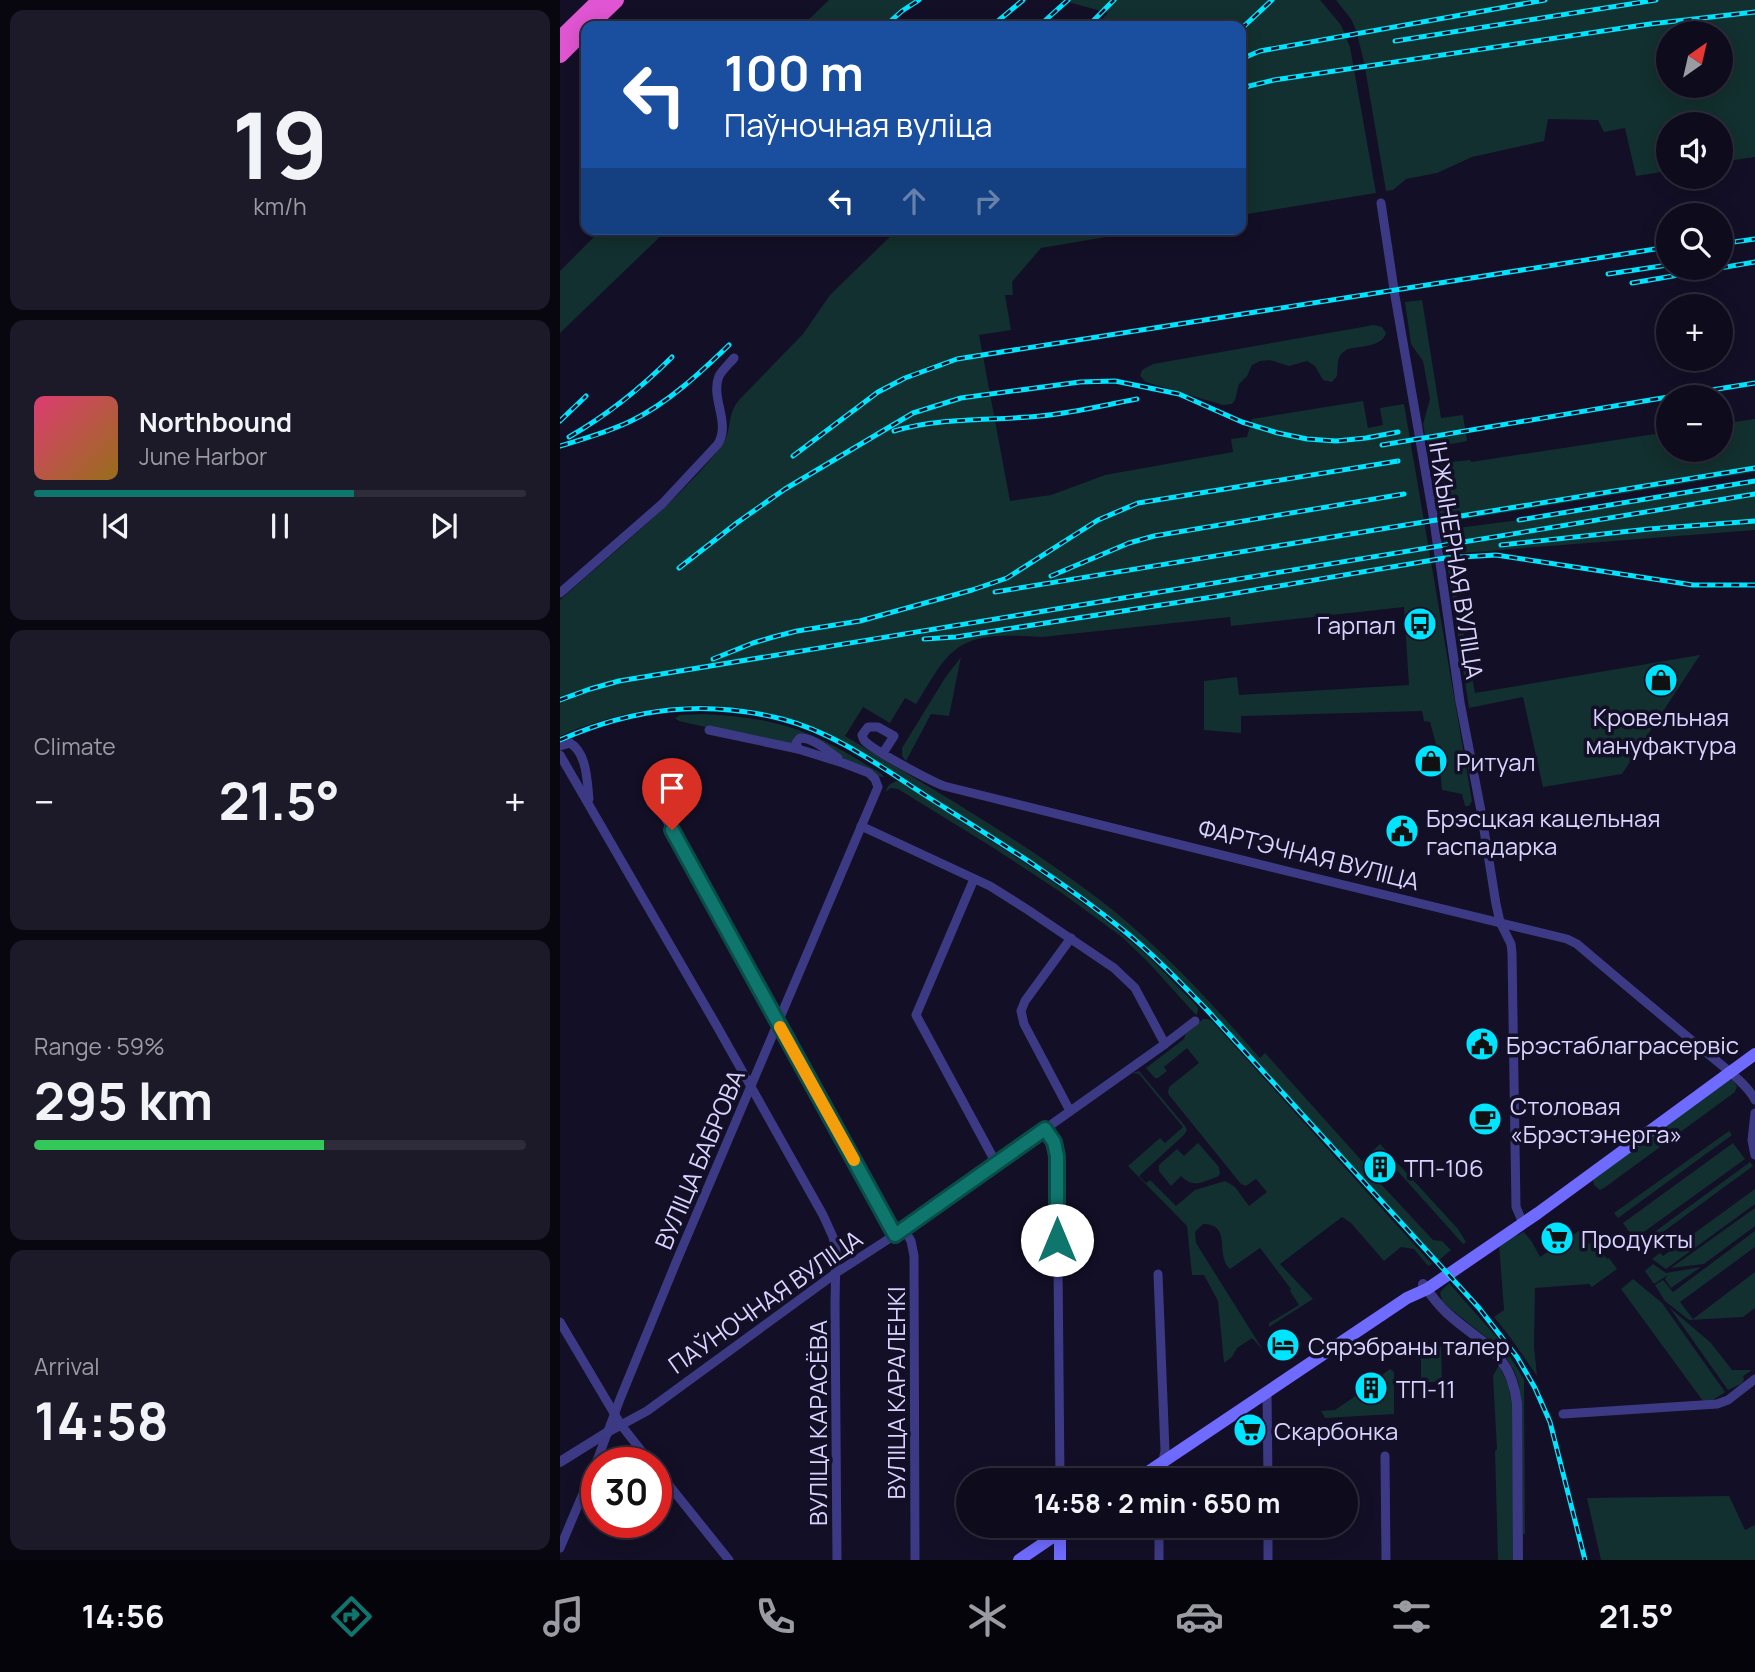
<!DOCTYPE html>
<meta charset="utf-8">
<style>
body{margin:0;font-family:Manrope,sans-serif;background:#1c1929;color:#f1f3f6;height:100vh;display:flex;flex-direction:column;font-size:26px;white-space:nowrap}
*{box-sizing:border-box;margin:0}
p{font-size:23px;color:#9b9ba3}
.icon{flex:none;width:38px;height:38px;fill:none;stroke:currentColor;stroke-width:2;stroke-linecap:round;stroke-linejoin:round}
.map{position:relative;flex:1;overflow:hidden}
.side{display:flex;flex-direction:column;gap:10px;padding:10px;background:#08060f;width:560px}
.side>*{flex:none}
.guide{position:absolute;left:21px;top:21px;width:665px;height:214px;border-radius:14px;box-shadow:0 4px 18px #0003,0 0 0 2px #2e2b3b;background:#1a4fa0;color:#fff;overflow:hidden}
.needle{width:46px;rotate:34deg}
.buttons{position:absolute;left:1096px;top:21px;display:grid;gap:14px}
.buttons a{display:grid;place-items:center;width:77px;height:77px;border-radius:50%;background:#0e0b1c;box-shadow:0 4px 18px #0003,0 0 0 2px #2e2b3b;font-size:35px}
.speed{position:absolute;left:21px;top:1447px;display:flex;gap:14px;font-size:35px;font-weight:700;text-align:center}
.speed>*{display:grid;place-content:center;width:91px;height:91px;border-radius:50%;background:#0e0b1c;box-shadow:0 4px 18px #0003,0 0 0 2px #2e2b3b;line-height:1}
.speed .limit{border:10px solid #d22;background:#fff;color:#111}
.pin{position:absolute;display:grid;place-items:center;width:60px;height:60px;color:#fff;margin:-72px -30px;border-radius:50% 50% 50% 0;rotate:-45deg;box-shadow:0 0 7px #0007}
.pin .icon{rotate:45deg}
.me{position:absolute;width:77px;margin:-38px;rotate:0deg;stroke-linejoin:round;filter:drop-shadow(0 0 5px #0008)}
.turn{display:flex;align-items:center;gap:24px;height:147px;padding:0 28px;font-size:32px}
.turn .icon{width:91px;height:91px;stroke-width:2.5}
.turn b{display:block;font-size:49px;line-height:60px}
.lanes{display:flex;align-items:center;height:66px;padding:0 28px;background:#0003;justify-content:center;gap:35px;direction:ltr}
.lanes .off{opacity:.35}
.big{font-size:52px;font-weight:700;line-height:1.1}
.side .card{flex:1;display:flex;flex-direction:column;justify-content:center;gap:10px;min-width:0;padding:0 24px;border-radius:14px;background:#1c1929}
.side .dial{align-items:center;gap:0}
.dial b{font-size:91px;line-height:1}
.song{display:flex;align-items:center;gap:21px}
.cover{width:84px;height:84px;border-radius:10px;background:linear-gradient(135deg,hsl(340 70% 55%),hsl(40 70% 35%))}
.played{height:7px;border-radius:4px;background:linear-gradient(90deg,#0f766e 65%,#2e2b3b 65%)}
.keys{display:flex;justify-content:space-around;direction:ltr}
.heat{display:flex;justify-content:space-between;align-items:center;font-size:38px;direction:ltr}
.charge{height:10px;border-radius:5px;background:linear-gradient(90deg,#34c759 59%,#2e2b3b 0)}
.trip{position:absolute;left:396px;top:1468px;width:402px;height:70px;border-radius:35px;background:#0e0b1c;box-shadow:0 4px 18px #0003,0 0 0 2px #2e2b3b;font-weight:700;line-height:70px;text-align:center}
.menu{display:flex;height:112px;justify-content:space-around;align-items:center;background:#06040b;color:#9b9ba3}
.menu .icon{width:49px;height:49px}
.menu .selected{color:#0f766e}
.menu b{font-size:32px;color:#f1f3f6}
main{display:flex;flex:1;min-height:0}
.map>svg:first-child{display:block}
.green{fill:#12302f;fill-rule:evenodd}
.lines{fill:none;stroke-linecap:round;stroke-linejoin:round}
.minor{stroke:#3d3a85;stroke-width:9}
.tertiary{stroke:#3d3a85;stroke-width:10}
.secondary{stroke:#6f6bff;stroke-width:12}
.trunk{stroke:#e055d1;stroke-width:16}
.rail-casing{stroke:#00e5ff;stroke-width:5}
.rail{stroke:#130f26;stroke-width:2.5;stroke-dasharray:8;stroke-linecap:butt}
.route-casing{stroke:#0a4d48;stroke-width:18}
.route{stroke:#0f766e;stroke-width:12}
.slow{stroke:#f59e0b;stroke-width:12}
.labels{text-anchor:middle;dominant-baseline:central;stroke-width:7;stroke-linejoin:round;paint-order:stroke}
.street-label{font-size:24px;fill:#d9d4ff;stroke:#130f26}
.poi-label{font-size:24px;fill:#d9d4ff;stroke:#130f26;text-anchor:start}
</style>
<main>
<section class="side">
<div class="card dial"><b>19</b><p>km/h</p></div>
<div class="card">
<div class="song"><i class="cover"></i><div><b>Northbound</b><p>June Harbor</p></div></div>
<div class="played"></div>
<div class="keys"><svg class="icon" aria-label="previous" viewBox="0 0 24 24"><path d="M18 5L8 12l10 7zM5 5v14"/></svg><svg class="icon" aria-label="pause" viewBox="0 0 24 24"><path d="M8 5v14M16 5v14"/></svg><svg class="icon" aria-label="next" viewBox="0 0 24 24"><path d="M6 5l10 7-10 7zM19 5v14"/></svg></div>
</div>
<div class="card"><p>Climate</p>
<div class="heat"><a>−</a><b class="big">21.5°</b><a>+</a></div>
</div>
<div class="card"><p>Range · 59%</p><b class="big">295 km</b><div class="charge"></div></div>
<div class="card"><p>Arrival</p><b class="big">14:58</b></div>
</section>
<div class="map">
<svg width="1195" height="1560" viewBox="0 0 1195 1560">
<rect width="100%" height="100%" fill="#130f26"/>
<g class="green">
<path d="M269,0H359L342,11L325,26H242Z"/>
<path d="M501,0H760L781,25L790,47L816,193L681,215V26H535L548,13Z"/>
<path d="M776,0H1195V157L1160,162V124H1108V171L1076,176L1065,128L1044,132L1038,120L988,119L984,141L912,157L877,173L846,179L833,190L826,191L804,62L796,30L791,19ZM1160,33V86H1108V33Z"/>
<path d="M42,229H108L0,333V271Z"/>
<path d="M338,229H593L481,248L452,282L453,295H445L451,330L419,335L450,501L491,495L545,475L673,452L671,439L687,437L692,419L803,401L808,428L823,425L820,408L844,404L912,801L909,806H905L902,794L882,790L880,769L877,768L880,757L873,755L876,744L870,722L864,721L862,711L681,716V733L644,730V681L677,677L679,695L849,685L844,607L671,626L670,617L482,637C455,636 418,631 395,650C378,664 368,686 356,704L345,698L330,723L303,707L285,736C370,788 457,837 536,897C597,943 649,1000 700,1058L705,1053L802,1161L820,1144L898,1229L906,1242L903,1244L834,1167L819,1182L873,1240L882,1241L891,1250L878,1261L640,999C611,969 582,941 550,916C498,876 441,841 386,806C330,770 274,728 208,713C137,697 66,708 0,736V600C52,553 116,503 160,448C174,430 165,417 179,400L243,334L270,295Z"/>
<path d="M862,300L881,418L903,415L907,441L875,447L868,443L866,440L863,424L870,399L863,361L851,344L845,302Z"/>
<path d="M814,325L822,327L826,333C822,347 801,346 788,349C775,356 779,363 777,376L772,382L763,380L755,366L747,361L729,366L710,360L700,361L692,365L687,376L679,384L675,400L672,404L663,405L586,382L580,376L582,370L593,364Z"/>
<path d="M1195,419V472L881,523L875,472C881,460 898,462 910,460L911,462L1108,432V450H1160V424Z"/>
<path d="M1195,481V530L889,554L915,693L1140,655L1062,774L983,787L963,697L909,708L882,530L959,520Z"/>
<path d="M401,657L389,716L371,714L346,761L342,756V748L385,678Z"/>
<path d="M144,714C181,716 217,720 251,735C276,745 299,761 322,774L324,777C308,777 271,750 255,740L228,746L119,721L115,718L120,715Z"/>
<path d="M336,781L341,782L480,873L538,914L588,956L637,1006C639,1009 638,1012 636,1015L588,962L562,937L502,893L432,847L338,789L331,788L325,792L329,785Z"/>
<path d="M643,1019H648L652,1021L872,1264L868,1266L854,1249L841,1247L824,1261L791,1223L782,1217L720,1264L753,1299L709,1327V1323L739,1305L730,1291L731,1289L700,1248L670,1269C667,1266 665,1263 664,1259C660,1245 667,1224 643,1224L635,1232L636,1243L703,1350L692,1338L677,1348L672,1357L664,1363L658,1301L644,1275H632L627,1226L568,1166L600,1138L605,1143L623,1127L579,1074L572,1073L579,1071L625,1126L627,1130L624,1135L579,1176L586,1183L590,1180L616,1206L635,1190L665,1181L675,1187L689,1206L707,1192L696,1179L686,1186L681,1184L609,1095L608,1092L609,1087L639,1063L627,1048L604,1067L607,1071L598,1078H595L586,1068L624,1039L626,1033Z"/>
<path d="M1168,1079L1173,1081L1177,1086L1175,1092L1044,1188L1040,1190L1034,1185L1033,1180Z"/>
<path d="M1169,1131L1172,1135L1058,1218L1054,1213Z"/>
<path d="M638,1143L659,1167L660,1174L657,1177C641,1182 634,1189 621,1176L611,1186L599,1171V1165L617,1149L624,1156Z"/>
<path d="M1173,1143L1185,1159L1074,1239L1063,1223Z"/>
<path d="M1190,1162L1193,1166L1092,1240L1089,1236Z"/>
<path d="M1195,1189V1204L1106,1269L1092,1259L1100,1253L1103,1256Z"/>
<path d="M1195,1208V1226L1144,1264L1111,1268Z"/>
<path d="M1019,1231L1029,1244L1036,1239L1038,1243L1036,1244L1047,1259L1049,1258L1057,1269L1032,1287L1029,1284L975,1288L974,1346L977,1376L950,1337L934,1317L944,1310L939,1244L964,1232L972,1242L980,1257Z"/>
<path d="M1195,1231V1247L1120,1302L1133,1319L1195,1272V1308L1183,1317L1129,1320L1105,1301L1095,1285L1103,1280L1113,1292Z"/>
<path d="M1093,1264L1106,1273L1141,1267L1111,1288L1105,1279L1108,1275L1094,1284L1085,1271Z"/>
<path d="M1073,1279L1102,1303L1165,1392L1153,1400L1143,1401L1061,1289Z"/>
<path d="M889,1283L940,1341L964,1379L965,1535L963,1533L961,1403C960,1396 960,1388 958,1381C947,1344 907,1326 882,1301L880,1292Z"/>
<path d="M1110,1308L1151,1343L1172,1370H1192L1183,1376L1184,1380L1181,1384L1168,1390Z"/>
<path d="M881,1347L882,1382H861V1351L866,1348Z"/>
<path d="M939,1365L948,1385L952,1405L954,1560H938L935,1451L937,1449L933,1376Z"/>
<path d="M830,1369L834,1372V1414L765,1418L761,1411L775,1410L800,1393H806L812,1400L828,1389L822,1377L823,1374Z"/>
<path d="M1169,1496L1185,1530L1195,1525V1560H1041L1027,1498Z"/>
</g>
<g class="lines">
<g class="minor">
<path d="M821,203L835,296L874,521L900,702L921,811L936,904L940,922L951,944L952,953L956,1207L963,1223"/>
<path d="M0,593L102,504L158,444C171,422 150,398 159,376C163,369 169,364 174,358"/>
<path d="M0,746L10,743C27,753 27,781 29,799"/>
<path d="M238,749L236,743L240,738C254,738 266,750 278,758"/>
<path d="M323,753L334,736L318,727H308L302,735C303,737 303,739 304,740C310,749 371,781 384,786L739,874L1007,939L1017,944C1058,979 1100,1014 1141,1048C1156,1061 1188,1084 1195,1100"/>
<path d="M0,755L158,1028L263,1215L273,1237L276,1250L275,1304L277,1560"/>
<path d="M100,808L335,1235"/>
<path d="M301,826L430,886L468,910L554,968L575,988L605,1044"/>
<path d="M414,879L356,1015L436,1163"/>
<path d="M510,1111L464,1024L461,1011L465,1001L511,938"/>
<path d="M1195,1113L1192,1140L1195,1155"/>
<path d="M485,1129L494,1142L497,1156L500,1480"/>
<path d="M344,1229L351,1241L354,1256L355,1560"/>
<path d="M598,1274L605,1451L599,1480"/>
<path d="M0,1322L61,1425L91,1463"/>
<path d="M707,1392L708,1480"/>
<path d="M1003,1414L1157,1404L1168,1400L1195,1379"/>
<path d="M48,1432L87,1411L276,1273L344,1229L605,1044L635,1021"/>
<path d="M825,1456L826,1560"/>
<path d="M96,1469L169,1560"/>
<path d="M708,1526V1560"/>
<path d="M0,1548L38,1458L60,1399L117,1260L318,787L315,779L309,773L283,763L238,749L149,730"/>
<path d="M599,1560V1526"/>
</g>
<g class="tertiary">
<path d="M863,1284C870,1294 877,1304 887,1313C921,1344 951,1351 957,1404L958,1560"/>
<path d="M0,1462L48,1432"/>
</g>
<g class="secondary">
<path d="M576,1480L847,1298L867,1289L978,1213L1195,1054"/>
<path d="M459,1560L509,1526"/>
<path d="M500,1560V1531"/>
</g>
<g class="trunk">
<path d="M29,26L56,0"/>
<path d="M0,39L40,0"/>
<path d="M0,55L21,34"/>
</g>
<defs>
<g id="rail">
<path d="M325,26L342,11L359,0"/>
<path d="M432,26L463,0"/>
<path d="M479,26L508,0"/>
<path d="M528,26L554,0"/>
<path d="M681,29L712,0"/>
<path d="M835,41L1096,0"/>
<path d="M681,59L700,51L985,0"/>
<path d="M681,88L714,80L1090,24L1195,12"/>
<path d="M1160,244L1195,239"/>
<path d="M1160,268L1195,262"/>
<path d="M1048,274L1108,265"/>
<path d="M1072,283L1160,268"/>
<path d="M1108,397L1195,383"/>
<path d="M0,421L26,396"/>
<path d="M334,431C381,417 431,421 480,416C512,413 545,405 577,399"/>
<path d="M9,437C49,414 80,389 112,357"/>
<path d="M822,445L1108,397"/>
<path d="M0,446C24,439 48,432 71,421C108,403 140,373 169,345"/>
<path d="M233,456L318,392L345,378L397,359L1108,247"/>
<path d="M959,520L1195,481"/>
<path d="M941,545L1089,529L1195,521"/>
<path d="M119,568L178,522L225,489L353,413L401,398L520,382L555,381L619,394L682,422L718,433L747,439L776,441L806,438L838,432"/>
<path d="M491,576L569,543L594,536L844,494"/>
<path d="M435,592L1195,468"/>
<path d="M364,639L396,637L659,596L885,558L936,555L1133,585H1195"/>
<path d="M153,659L193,643L213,637L237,631L300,621L412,590L447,578L538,520L578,503L838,461"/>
<path d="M0,700L30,689L59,681L1195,494"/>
<path d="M0,740C73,708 144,699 222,719C276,733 324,769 371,799C436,840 503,881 563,930C593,954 620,982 647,1010L919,1308L957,1357L975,1388L990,1422L1025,1560"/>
</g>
</defs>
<use href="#rail" class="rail-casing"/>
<use href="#rail" class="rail"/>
</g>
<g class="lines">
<defs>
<path id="route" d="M112,830L335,1235L485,1129L494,1142L497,1156V1240"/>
</defs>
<use href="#route" class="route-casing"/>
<use href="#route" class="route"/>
<path class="slow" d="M220,1027L294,1160"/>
</g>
<defs>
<symbol id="bus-disc" viewBox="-11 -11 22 22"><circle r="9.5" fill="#00e5ff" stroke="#130f26"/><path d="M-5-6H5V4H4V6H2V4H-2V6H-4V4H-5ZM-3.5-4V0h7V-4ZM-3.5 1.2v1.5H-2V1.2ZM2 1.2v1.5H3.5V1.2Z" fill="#111"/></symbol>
<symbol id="shop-disc" viewBox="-11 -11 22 22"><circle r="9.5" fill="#00e5ff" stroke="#130f26"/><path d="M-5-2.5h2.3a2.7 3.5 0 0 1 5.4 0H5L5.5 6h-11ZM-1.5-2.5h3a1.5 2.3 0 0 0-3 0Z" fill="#111"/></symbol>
<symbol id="civic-disc" viewBox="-11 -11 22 22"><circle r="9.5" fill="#00e5ff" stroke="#130f26"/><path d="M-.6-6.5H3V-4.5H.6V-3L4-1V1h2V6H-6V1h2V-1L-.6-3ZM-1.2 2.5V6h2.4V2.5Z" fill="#111"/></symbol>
<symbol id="cafe-disc" viewBox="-11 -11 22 22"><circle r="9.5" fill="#00e5ff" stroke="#130f26"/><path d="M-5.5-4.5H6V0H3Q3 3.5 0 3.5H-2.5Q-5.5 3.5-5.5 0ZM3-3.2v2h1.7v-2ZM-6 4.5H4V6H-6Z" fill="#111"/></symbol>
<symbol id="building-disc" viewBox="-11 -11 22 22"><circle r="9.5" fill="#00e5ff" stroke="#130f26"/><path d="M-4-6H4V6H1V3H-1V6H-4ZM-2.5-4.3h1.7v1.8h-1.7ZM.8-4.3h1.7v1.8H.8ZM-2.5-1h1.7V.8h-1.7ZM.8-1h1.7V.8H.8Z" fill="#111"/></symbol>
<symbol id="supermarket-disc" viewBox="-11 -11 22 22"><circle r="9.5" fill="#00e5ff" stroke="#130f26"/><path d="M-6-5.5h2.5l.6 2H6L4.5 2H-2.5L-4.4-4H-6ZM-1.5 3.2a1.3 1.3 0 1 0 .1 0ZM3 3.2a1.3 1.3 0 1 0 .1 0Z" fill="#111"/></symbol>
<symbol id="hotel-disc" viewBox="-11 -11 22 22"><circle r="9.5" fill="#00e5ff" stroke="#130f26"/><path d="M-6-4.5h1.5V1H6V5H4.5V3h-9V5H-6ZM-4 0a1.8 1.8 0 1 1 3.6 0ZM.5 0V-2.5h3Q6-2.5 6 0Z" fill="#111"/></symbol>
</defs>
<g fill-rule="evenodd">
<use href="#bus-disc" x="841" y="605" width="38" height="38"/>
<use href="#shop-disc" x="1082" y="661" width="38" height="38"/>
<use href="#shop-disc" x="852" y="742" width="38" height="38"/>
<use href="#civic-disc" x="823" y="812" width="38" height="38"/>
<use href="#civic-disc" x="903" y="1025" width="38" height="38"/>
<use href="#cafe-disc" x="906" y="1100" width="38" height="38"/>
<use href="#building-disc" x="801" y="1148" width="38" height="38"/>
<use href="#supermarket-disc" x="978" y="1219" width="38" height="38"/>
<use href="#hotel-disc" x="704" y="1326" width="38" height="38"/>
<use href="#building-disc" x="792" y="1369" width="38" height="38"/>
<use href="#supermarket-disc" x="671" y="1411" width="38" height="38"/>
</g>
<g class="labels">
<g class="street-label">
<text transform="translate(897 560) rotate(81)">ІНЖЫНЕРНАЯ ВУЛІЦА</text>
<text transform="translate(749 854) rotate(14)">ФАРТЭЧНАЯ ВУЛІЦА</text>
<text transform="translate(139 1159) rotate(-67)">ВУЛІЦА БАБРОВА</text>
<text transform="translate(205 1301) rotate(-35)">ПАЎНОЧНАЯ ВУЛІЦА</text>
<text transform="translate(335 1393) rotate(-90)">ВУЛІЦА КАРАЛЕНКІ</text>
<text transform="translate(257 1423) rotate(-90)">ВУЛІЦА КАРАСЁВА</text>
</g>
<g class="poi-label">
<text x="836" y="624" text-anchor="end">Гарпал</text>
<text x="1101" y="716" text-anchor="middle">Кровельная<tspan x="1101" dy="28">мануфактура</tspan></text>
<text x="896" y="761">Ритуал</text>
<text x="866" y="817">Брэсцкая кацельная<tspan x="866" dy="28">гаспадарка</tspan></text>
<text x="946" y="1044">Брэстаблаграсервіс</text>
<text x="950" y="1105">Столовая<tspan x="950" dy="28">«Брэстэнерга»</tspan></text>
<text x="844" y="1167">ТП-106</text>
<text x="1021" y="1238">Продукты</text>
<text x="748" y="1345">Сярэбраны талер</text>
<text x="836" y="1388">ТП-11</text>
<text x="714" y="1430">Скарбонка</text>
</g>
</g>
</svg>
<div class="buttons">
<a><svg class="needle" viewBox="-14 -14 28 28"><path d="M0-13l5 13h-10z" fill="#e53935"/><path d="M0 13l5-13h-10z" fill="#9b9ba3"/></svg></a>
<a><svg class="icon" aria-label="sound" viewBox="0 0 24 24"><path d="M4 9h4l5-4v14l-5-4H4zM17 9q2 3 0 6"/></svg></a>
<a><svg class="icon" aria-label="search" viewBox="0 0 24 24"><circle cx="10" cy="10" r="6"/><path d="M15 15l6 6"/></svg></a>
<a>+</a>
<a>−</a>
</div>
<div class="speed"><div class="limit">30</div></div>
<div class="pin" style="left:112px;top:830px;background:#d93025"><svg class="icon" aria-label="arrive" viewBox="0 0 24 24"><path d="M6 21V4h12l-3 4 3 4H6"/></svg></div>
<svg class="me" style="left:497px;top:1240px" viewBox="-20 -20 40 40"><circle r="19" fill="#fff"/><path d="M0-13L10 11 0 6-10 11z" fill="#0f766e"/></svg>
<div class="trip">14:58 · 2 min · 650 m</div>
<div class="guide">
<div class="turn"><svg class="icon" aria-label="left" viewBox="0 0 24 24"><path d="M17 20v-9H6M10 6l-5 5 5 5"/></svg><div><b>100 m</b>Паўночная вуліца</div></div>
<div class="lanes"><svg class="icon" aria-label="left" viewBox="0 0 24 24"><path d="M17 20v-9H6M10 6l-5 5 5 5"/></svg><svg class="icon off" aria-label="ahead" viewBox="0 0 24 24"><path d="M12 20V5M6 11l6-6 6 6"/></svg><svg class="icon off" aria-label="right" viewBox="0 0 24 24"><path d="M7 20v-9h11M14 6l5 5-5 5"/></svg></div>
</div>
</div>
</main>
<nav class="menu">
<b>14:56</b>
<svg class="icon selected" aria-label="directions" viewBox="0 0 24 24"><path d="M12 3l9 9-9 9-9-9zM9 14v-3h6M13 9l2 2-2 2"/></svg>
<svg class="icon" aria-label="music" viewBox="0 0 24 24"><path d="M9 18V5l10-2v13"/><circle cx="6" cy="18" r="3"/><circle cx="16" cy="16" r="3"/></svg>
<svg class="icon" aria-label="phone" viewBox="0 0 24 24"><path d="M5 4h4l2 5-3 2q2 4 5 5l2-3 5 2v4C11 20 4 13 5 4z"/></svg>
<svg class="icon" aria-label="climate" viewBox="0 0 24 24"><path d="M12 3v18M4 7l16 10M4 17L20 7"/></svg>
<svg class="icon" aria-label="car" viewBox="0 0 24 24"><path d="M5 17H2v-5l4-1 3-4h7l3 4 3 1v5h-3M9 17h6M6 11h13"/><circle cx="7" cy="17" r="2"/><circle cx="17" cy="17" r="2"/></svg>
<svg class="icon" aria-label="filters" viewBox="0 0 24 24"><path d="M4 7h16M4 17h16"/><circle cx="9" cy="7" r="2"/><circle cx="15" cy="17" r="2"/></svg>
<b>21.5°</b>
</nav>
